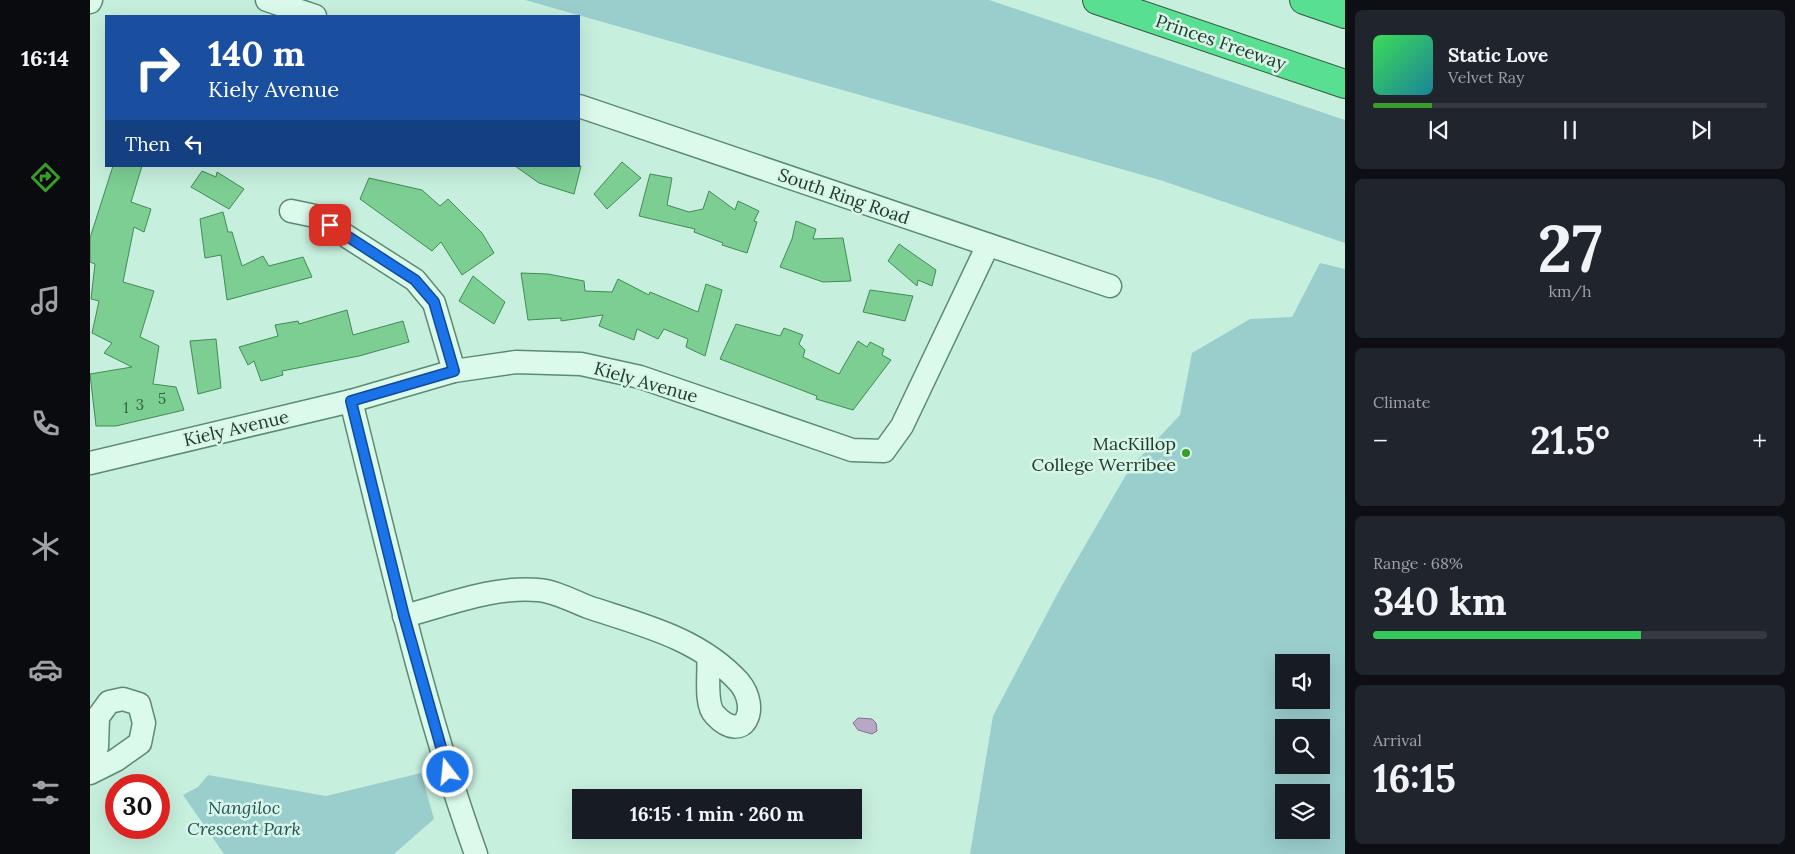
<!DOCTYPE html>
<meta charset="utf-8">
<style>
body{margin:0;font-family:Lora,serif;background:#20242c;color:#f1f3f6;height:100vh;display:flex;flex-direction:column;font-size:19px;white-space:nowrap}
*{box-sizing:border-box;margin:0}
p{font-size:16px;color:#9ea1a6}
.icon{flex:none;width:28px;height:28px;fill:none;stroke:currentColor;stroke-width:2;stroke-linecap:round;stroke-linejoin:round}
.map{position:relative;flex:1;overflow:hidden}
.drawer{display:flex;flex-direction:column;gap:10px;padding:10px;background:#0d0f14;width:450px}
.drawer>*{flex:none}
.hud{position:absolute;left:15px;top:15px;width:475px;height:152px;border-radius:0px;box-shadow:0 5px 20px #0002;background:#1a4fa0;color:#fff;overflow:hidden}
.controls{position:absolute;left:1185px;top:654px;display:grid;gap:10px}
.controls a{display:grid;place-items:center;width:55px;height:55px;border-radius:0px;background:#171b24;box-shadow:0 5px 20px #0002;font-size:25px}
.speed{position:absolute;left:15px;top:774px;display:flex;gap:10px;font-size:25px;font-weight:700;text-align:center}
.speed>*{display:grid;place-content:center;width:65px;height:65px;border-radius:50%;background:#171b24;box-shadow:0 5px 20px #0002;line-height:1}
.speed .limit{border:8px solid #d22;background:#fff;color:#111}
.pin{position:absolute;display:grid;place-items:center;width:42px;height:42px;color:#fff;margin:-21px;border-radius:10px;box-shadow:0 2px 8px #0006}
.me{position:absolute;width:55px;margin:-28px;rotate:344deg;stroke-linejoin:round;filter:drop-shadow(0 0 4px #0008)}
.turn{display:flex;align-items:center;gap:18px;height:105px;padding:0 20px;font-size:22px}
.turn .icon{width:65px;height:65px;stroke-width:2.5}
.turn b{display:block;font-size:35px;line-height:42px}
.then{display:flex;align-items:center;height:48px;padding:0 20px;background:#0003;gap:10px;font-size:19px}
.big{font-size:38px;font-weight:700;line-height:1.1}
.drawer .widget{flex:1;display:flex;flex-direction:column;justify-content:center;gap:8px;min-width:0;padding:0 18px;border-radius:8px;background:#20242c}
.drawer .dial{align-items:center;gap:0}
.dial b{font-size:65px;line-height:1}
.song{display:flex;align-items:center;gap:15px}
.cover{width:60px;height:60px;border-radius:8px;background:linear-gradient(135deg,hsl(130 70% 55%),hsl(190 70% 35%))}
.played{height:5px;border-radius:2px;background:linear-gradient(90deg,#3a9c2b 15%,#363941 15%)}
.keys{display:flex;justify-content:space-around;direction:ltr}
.heat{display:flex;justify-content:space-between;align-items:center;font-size:28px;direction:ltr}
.charge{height:8px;border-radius:4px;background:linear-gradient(90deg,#34c759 68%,#363941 0)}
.trip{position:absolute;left:482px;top:789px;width:290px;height:50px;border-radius:0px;background:#171b24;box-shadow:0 5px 20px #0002;font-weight:700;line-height:50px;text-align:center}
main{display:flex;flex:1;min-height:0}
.tab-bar{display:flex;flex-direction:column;width:90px;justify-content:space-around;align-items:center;background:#090b0e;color:#9ea1a6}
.tab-bar .icon{width:35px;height:35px}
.tab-bar .active{color:#3a9c2b}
.tab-bar b{font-size:22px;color:#f1f3f6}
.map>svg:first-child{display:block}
.green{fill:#9acecd;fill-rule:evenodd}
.water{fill:#b8a8c3;stroke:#846e92}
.building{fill:#7cce93;stroke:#418b55}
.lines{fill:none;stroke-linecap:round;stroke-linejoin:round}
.minor-casing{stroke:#5c8b6f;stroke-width:25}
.highway-casing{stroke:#30593e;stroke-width:30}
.minor{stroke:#dbfaec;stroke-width:22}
.highway{stroke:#58df91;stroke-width:28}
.route-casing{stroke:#114b97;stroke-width:12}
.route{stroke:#1a73e8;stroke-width:9}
.poi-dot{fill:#3a9c2b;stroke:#d7f6e9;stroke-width:2}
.labels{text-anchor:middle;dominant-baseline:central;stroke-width:5;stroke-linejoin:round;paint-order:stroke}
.number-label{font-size:15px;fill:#376044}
.street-label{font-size:18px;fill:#203c29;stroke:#d7f6e9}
.poi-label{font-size:18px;fill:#203c29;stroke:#d7f6e9;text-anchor:end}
.park-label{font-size:18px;font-style:italic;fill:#265258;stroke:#d7f6e9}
</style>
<main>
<nav class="tab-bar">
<b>16:14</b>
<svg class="icon active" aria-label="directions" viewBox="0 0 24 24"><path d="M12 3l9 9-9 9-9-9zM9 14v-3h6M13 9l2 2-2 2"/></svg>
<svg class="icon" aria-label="music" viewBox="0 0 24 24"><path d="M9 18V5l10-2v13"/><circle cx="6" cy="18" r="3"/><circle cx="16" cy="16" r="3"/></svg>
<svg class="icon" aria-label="phone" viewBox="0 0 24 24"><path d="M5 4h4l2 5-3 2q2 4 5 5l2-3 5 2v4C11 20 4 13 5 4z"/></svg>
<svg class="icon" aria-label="climate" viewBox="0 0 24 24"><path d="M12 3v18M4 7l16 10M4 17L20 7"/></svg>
<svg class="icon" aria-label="car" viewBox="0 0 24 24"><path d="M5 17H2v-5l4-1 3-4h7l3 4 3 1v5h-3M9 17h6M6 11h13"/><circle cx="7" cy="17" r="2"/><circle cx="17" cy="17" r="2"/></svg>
<svg class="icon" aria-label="filters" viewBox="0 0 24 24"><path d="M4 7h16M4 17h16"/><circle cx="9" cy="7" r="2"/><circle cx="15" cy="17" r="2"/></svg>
</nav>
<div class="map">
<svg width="1255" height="854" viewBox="0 0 1255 854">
<rect width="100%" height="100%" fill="#c7efde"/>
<g class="green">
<path d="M435,0H899L1255,120V243L1070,180Z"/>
<path d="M1230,263L1255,269V854H880L903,716L971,587L1040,468L1090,415L1102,353L1160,319L1202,317ZM1194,662H1231V700H1194ZM1194,728H1231V765H1194ZM1194,792H1231V830H1194Z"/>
<path d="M331,773L344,819L304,854H134L93,795L108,787L118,775L236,796Z"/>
</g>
<path class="water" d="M768,718L782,719L786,723L787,731L782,734L768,730L763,723Z"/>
<g class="building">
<path d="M532,162L551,178L517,209L504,194Z"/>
<path d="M23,166H52L41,202L61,209L54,232L44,227L33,282L64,291L50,337L69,346L63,384L86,387L94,410L26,426H6L0,374L42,367L14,353L22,343L2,333L9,301L1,299L5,264L0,262V238Z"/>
<path d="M425,166H491L484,194L449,183Z"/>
<path d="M112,171L126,177L127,172L154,189L139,209L101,187Z"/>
<path d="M560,174L582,178L577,205L599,212L613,209L619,191L645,210L648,201L669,211L664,221L667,222L657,253L632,245L633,243L604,232L605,229L549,216Z"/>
<path d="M279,178L332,190L350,206L358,199L392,233L404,253L372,275L351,242L342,251L270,199Z"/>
<path d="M133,212L138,232H142L152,266L173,256L179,266L213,257L222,277L137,300L131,255L115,258L110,219Z"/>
<path d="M706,221L726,229L723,239L753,238L761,281L733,282L690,267L702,239Z"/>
<path d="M809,244L846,270L842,286L828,280L827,286L798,261Z"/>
<path d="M431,273L458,274L494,281L495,291L522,292L528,279L559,295L560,292L608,312L616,284L632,290L615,356L596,347L598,339L574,329L568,339L547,329L544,340L509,326L513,315L471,321V318L438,320Z"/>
<path d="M383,276L415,302L404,324L369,301Z"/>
<path d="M780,290L823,296L815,321L773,312Z"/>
<path d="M257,310L263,335L313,321L319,342L269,356L192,371L193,375L171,381L164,361L158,365L149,347L188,336L185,325L208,321L209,324Z"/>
<path d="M646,324L690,336L694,328L713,335L709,344L715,350L713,357L749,374L768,341L777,347L780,342L794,349L792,355L801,360L763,410L726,399L727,396L630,359Z"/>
<path d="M126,339L131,388L108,394L100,341Z"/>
</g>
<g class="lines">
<defs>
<g id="minor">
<path d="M177,0L225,16"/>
<path d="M0,2L1,0"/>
<path d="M489,106L1020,286"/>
<path d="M201,211L225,216L325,280L344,303L364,371"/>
<path d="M261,401C299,553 333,706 386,854"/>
<path d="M0,463L261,401L364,371L426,362L491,364L550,377L762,450L794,451L812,426L898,245"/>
<path d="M314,616C357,605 403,586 448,590C464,591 483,601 498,607C552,625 609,638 649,682C671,708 654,746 625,715C614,704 620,672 618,656"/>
<path d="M0,768L7,747L8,717L19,702L33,699L49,704L54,723L50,743L26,760L0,773"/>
</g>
<g id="highway">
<path d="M1007,0L1255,84"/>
<path d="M1214,0L1255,14"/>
</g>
</defs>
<use href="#minor" class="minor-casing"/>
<use href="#highway" class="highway-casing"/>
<use href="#minor" class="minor"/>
<use href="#highway" class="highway"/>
</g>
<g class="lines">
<defs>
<path id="route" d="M240,225L325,280L344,302L364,371L261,401L314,616L358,772"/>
</defs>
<use href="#route" class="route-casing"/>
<use href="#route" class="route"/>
</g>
<circle class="poi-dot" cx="1096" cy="453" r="5"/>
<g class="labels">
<g class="number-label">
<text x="72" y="398">5</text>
<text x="50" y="404">3</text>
<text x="36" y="407">1</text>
</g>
<g class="street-label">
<text transform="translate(1131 42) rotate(19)">Princes Freeway</text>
<text transform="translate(754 196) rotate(19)">South Ring Road</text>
<text transform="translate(556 382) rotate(16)">Kiely Avenue</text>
<text transform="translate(146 428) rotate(-13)">Kiely Avenue</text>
</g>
<g class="poi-label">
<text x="1086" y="443">MacKillop<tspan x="1086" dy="21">College Werribee</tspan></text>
</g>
<g class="park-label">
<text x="154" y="807">Nangiloc<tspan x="154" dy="21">Crescent Park</tspan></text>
</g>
</g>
</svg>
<div class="controls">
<a><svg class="icon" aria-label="sound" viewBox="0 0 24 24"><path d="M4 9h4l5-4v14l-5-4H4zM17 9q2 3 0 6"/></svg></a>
<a><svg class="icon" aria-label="search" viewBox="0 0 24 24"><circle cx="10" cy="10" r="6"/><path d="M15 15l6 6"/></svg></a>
<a><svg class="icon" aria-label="layers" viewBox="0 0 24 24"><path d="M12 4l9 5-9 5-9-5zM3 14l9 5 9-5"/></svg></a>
</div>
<div class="speed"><div class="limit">30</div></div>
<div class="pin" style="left:240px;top:225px;background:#d93025"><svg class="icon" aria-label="arrive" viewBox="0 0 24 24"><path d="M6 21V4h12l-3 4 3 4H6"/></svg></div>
<svg class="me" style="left:358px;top:772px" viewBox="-20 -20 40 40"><circle r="17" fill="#1a73e8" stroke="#fff" stroke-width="3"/><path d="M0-11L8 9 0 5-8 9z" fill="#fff"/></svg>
<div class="trip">16:15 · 1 min · 260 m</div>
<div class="hud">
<div class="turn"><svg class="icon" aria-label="right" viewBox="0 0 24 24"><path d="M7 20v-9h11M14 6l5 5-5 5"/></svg><div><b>140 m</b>Kiely Avenue</div></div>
<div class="then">Then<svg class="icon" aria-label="left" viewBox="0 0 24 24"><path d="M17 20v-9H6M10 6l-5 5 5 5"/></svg></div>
</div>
</div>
<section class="drawer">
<div class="widget">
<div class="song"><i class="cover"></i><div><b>Static Love</b><p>Velvet Ray</p></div></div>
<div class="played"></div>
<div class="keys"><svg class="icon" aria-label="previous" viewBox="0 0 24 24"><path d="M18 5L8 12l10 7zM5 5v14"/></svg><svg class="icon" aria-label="pause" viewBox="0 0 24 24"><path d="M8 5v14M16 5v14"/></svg><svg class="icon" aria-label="next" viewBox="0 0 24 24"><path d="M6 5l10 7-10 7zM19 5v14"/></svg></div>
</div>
<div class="widget dial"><b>27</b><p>km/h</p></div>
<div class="widget"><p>Climate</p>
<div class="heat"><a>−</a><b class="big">21.5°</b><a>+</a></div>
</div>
<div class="widget"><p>Range · 68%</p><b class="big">340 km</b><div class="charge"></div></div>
<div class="widget"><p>Arrival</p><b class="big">16:15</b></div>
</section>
</main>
